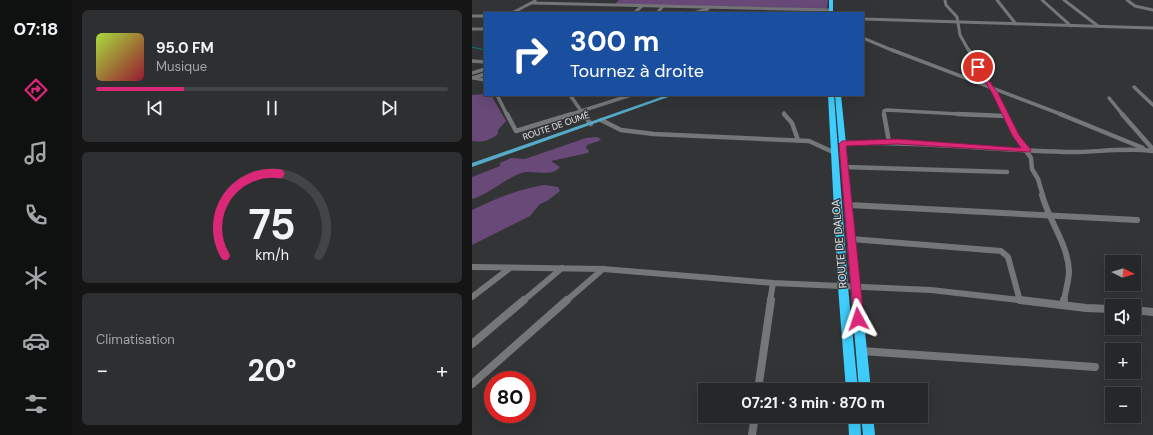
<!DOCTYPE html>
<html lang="fr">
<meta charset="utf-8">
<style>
body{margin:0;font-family:"DM Sans",sans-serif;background:#2e2f30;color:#f1f3f6;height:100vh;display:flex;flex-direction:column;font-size:15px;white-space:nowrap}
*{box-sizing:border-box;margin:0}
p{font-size:13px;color:#a4a5a8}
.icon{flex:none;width:22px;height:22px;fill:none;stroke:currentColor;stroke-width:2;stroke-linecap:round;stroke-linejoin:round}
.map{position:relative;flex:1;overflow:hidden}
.drawer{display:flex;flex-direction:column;gap:10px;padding:10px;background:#151516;width:400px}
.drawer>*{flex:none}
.guide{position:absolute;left:12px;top:12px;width:380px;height:84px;border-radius:0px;box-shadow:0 4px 16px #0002,0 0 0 1px #424445;background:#1a4fa0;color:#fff;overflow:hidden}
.needle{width:26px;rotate:95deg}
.fabs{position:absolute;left:633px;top:255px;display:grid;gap:8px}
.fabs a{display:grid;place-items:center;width:36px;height:36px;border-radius:0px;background:#262728;box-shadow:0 4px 16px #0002,0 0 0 1px #424445;font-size:20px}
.speed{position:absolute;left:12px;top:371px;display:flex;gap:8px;font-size:20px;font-weight:700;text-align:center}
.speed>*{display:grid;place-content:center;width:52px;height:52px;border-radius:50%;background:#262728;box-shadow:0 4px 16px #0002,0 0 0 1px #424445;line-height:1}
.speed .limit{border:6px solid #d22;background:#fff;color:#111}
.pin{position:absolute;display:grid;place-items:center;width:34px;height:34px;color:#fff;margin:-17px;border:2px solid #fff;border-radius:50%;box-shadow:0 1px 4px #0007}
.me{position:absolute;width:44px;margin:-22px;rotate:355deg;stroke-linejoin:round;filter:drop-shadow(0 0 3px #0008)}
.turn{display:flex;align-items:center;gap:14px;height:84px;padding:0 20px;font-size:18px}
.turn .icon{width:52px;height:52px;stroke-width:2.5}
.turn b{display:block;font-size:28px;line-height:34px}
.big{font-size:30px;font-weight:700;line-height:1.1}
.drawer .card{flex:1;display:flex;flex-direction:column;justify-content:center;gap:6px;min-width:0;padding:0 14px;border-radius:6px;background:#2e2f30}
.drawer .dial{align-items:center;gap:0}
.dial svg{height:104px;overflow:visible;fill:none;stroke:#424445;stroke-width:7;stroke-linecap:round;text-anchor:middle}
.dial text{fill:#f1f3f6;stroke:none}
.song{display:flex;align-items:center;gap:12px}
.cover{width:48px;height:48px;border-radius:6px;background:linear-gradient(135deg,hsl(80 70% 55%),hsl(350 70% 35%))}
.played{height:4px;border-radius:2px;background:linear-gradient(90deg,#db2777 25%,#424445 25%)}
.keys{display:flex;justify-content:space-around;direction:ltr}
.heat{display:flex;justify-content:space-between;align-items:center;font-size:22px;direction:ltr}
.trip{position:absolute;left:226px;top:383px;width:230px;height:40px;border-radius:0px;background:#262728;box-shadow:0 4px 16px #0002,0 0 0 1px #424445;font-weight:700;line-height:40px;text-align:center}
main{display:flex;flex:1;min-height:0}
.tab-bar{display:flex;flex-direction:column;width:72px;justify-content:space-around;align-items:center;background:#0f1010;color:#a4a5a8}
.tab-bar .icon{width:28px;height:28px}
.tab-bar .active{color:#db2777}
.tab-bar b{font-size:18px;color:#f1f3f6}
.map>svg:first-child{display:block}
.green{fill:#684978}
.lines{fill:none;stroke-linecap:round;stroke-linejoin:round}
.stream{stroke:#077a7a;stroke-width:1}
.minor-far4{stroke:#747678;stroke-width:3}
.minor-far3{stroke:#747678;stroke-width:3.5}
.minor-far2{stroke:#747678;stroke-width:4.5}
.minor-far1{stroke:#747678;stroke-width:6}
.minor{stroke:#747678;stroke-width:8}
.major{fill:#54aac7;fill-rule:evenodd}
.highway{fill:#3ecdfc;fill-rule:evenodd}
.route{fill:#db2777;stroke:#8e194d}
.labels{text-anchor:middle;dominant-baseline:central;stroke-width:3;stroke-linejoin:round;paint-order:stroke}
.far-street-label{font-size:9px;fill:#e9eaec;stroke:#323436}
.street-label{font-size:11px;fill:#e9eaec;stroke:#323436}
</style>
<main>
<nav class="tab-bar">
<b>07:18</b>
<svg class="icon active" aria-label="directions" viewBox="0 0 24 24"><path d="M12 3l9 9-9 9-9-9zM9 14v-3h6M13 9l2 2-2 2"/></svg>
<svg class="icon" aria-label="music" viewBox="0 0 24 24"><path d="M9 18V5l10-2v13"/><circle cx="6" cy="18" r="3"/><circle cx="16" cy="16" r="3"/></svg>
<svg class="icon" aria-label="phone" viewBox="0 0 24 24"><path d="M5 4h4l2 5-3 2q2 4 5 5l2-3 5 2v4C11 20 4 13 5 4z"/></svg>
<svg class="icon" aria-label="climate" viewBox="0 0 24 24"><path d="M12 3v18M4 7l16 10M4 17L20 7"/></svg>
<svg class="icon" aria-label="car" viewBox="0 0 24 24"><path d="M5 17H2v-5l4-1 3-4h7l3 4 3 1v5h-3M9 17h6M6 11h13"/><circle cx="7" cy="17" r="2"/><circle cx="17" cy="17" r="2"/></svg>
<svg class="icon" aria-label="filters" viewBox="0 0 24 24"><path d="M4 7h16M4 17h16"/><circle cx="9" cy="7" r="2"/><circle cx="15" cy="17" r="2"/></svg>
</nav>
<section class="drawer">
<div class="card">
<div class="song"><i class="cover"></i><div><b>95.0 FM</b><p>Musique</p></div></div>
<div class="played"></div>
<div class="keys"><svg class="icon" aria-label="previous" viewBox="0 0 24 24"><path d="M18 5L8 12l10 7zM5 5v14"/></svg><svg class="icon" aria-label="pause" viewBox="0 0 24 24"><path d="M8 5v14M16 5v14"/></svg><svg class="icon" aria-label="next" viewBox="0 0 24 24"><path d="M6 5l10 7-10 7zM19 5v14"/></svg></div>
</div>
<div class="card dial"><svg viewBox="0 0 100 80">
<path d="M14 69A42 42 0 1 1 86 69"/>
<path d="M14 69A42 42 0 0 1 56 6" stroke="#db2777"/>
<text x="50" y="56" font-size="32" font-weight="700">75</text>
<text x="50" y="72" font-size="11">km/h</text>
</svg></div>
<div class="card"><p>Climatisation</p>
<div class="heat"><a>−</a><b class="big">20°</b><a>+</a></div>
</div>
</section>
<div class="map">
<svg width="681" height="435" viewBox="0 0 681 435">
<rect width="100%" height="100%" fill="#323436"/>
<g class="green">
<path d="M147,0H356L355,8L351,9L143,4Z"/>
<path d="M13,94L19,95L34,121L26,130V134C18,140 11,143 0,141V95Z"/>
<path d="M125,137L129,139L127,141L115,145L114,148L117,151L116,153L79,161L88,167C80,178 61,169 49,173C31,180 18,194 0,199V177L28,166V163L39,158L53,159L114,138Z"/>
<path d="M72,185L86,187L88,191L75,201L68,204L58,216L0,245V210C24,199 46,189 72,185Z"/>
</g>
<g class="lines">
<path class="stream" d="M0,47L13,50"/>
<g class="minor-far4">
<path d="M473,0L474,5L485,17L488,35L497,51"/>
<path d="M525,0L544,24"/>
<path d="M570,0L599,26"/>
<path d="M592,0L626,26"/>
<path d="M655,0L663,6L681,10"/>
<path d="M60,3L359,10"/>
<path d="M40,13L63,1"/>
<path d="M162,13L170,6"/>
<path d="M185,13L191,6"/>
<path d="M221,13L236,9"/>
<path d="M0,16H13"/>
<path d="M391,19L681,28"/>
<path d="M0,29H13"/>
<path d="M391,38L422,51"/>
</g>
<g class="minor-far3">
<path d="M420,50L591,115"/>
<path d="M497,50L523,93L533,115"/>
<path d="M0,61L13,62"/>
<path d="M0,73L13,69"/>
<path d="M0,78L13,74"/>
<path d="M2,78L13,80"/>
<path d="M662,87L681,105"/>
<path d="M25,95L35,115"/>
<path d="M98,95L112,115"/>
<path d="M637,98L651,115"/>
<path d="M312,113L313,115"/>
<path d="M97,115L159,95"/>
<path d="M412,115V111L415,110L505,115"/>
</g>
<g class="minor-far2">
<path d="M35,114L44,131L100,114"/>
<path d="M111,114L119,124"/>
<path d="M312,114L320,123L326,140"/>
<path d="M412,114L417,142"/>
<path d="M485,114L534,116"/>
<path d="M533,114L543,135L559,158L560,169L566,179L571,196"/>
<path d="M588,114L671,148"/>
<path d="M650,114L679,147V151"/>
<path d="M129,120L149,130L182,134L337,141L363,153"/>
<path d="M370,143C445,141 518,150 593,152C622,153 651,147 681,151"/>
<path d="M373,167L535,172"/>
</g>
<g class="minor-far1">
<path d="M570,195C577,221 596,244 597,271C597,281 593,292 592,301"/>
<path d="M377,205L665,220"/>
<path d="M379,239L529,251L536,257L548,301"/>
<path d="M0,267L131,269L301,283L459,290L556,301"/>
<path d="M0,297L38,268"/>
<path d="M51,301L90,268"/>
<path d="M94,301L131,269"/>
<path d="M298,301L301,283"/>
</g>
<g class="minor">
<path d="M548,300L614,308L640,309"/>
<path d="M591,305L592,300"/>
<path d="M662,310L681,312"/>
<path d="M0,344L52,300"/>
<path d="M389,351L623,367"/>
<path d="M0,384L95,300"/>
<path d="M286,390L299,300"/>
<path d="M280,435L283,416"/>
</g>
<path class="major" d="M195,95H202L0,167V163Z"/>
<g class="highway">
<rect x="357" y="0" width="4" height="13"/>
<path d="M356,95H362L376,287L386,390H374L366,287Z"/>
<path d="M363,95H369L399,390H387Z"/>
<path d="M376,416H388L389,435H377Z"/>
<path d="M389,416H401L403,435H391Z"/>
</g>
</g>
<path class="route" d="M506,66L526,93L547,135L559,150L558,152L425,144L374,146L392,319L390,323L386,325L382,323L367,144L370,141L425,139L549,148L540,135L520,93L504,67Z"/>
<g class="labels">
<g class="far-street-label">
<text transform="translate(84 126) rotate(-19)">ROUTE DE OUMÉ</text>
</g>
<g class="street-label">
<text transform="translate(367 244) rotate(-95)">ROUTE DE DALOA</text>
</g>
</g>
</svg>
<div class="fabs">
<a><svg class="needle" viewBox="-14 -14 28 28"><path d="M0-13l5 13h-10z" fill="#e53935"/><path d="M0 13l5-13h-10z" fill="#a4a5a8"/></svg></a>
<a><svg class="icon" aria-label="sound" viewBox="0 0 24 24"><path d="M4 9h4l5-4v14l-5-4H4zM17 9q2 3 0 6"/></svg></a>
<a>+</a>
<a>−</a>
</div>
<div class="speed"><div class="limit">80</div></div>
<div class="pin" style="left:506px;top:67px;background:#d93025"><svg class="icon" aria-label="arrive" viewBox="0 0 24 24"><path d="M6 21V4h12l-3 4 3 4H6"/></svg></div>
<svg class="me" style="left:386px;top:319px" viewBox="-20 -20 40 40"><path d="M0-17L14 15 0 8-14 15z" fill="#db2777" stroke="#fff" stroke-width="4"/></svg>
<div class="trip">07:21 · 3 min · 870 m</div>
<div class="guide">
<div class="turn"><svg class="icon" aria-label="right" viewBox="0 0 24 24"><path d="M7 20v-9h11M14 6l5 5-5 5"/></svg><div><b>300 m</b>Tournez à droite</div></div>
</div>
</div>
</main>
